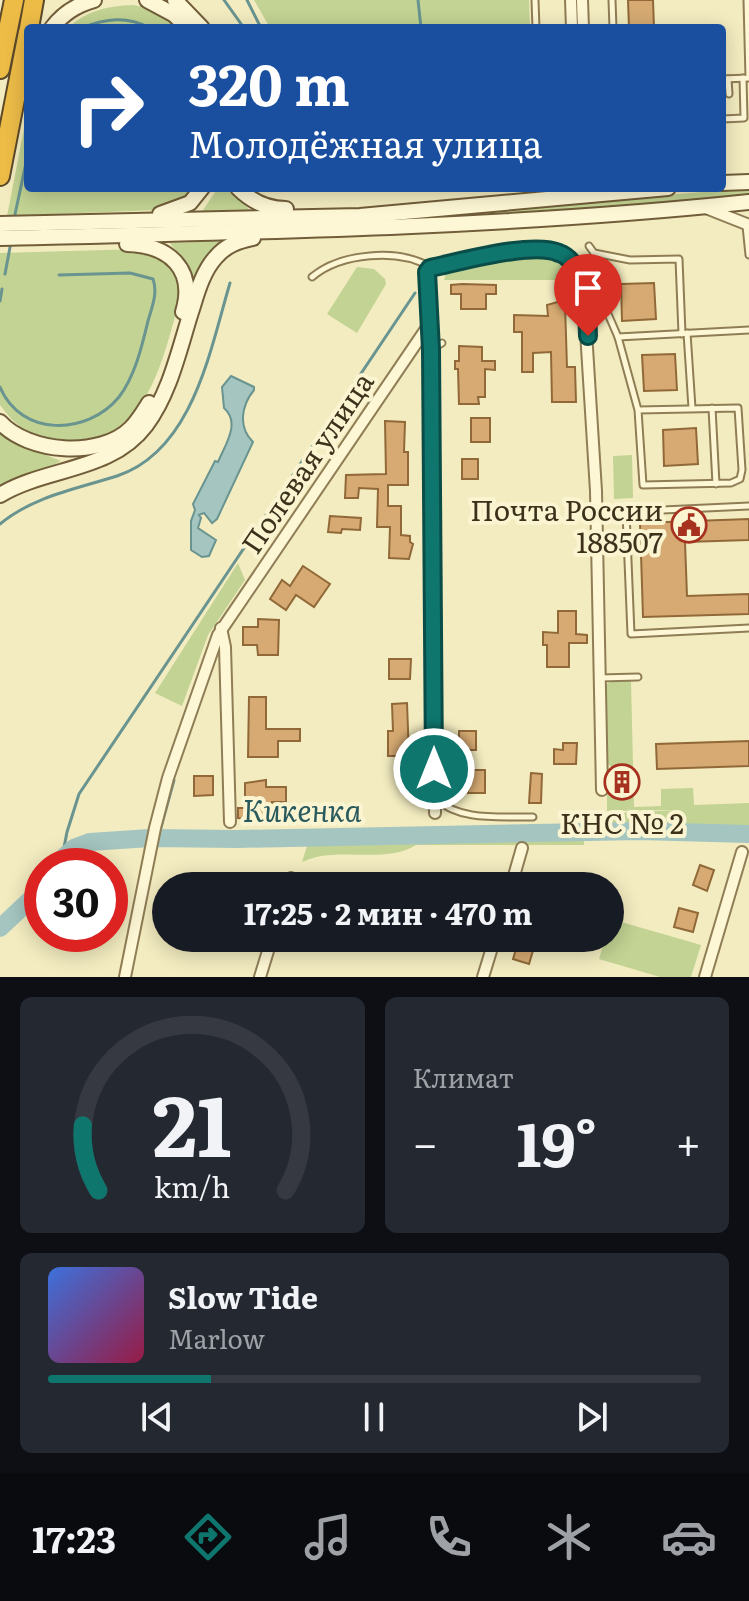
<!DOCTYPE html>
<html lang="ru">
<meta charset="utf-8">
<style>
body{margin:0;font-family:Literata,serif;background:#242831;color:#f1f3f6;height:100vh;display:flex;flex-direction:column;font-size:30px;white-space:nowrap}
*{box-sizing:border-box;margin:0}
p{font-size:26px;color:#9ea1a6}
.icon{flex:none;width:44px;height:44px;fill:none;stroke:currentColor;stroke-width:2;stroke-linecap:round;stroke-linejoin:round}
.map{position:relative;height:977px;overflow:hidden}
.details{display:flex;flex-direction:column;gap:20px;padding:20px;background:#0d0f14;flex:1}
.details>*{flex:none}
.top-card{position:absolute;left:24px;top:24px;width:702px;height:168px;border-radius:8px;box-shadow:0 4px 20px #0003;background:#1a4fa0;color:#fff;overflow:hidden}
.speed{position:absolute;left:24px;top:848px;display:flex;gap:16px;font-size:40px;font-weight:700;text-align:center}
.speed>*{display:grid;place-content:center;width:104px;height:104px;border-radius:50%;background:#171b24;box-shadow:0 4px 20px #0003;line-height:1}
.speed .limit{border:12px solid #d22;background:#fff;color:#111}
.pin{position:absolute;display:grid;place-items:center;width:68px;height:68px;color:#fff;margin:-82px -34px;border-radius:50% 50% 50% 0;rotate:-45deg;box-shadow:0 0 8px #0007}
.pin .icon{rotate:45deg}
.me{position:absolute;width:88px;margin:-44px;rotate:0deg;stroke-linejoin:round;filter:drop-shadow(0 0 6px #0008)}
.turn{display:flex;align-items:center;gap:28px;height:168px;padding:0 32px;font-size:36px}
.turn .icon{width:104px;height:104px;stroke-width:2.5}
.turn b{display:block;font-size:56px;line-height:68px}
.big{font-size:60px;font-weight:700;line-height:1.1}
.details .card{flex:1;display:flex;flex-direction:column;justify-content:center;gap:12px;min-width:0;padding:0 28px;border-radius:12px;background:#242831}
.details .dial{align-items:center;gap:0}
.dial svg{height:208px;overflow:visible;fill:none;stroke:#363941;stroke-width:7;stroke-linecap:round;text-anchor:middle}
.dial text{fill:#f1f3f6;stroke:none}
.song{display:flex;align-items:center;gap:24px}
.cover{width:96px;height:96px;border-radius:12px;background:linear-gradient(135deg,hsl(220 70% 55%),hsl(340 70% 35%))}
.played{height:8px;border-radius:4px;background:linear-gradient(90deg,#0f766e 25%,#363941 25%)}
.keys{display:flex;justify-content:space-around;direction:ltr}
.heat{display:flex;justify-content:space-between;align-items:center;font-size:44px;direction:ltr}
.details .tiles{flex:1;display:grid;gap:20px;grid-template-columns:1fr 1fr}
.card:last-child{grid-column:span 2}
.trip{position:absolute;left:152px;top:872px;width:472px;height:80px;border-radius:40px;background:#171b24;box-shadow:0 4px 20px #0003;font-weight:700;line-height:80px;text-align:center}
.tab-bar{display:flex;height:128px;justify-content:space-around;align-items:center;background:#090b0e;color:#9ea1a6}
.tab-bar .icon{width:56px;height:56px}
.tab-bar .current{color:#0f766e}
.tab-bar b{font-size:36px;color:#f1f3f6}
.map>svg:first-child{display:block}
.green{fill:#c2d393}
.water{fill:#a4c5c0;stroke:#699490;stroke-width:2}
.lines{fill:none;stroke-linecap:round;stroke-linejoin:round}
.stream{stroke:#699490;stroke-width:3}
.river{stroke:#a4c5c0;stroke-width:18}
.building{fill:#d6aa72;stroke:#916938;stroke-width:2}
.service-casing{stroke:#8f7d56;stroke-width:9}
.minor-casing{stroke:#8f7d56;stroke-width:14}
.secondary-casing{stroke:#715d39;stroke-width:18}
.motorway-casing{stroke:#5c492a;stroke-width:22}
.service{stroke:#fdf7d5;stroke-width:5}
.minor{stroke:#fdf7d5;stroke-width:10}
.secondary{stroke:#fdf7d5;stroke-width:14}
.motorway{stroke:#edbc47;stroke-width:18}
.route-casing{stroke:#0a4d48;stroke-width:20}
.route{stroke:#0f766e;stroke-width:14}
.labels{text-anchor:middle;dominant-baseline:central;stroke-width:8;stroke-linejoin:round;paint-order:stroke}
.street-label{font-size:28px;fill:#3d311c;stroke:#faf4d1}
.poi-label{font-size:28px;fill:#3d311c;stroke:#faf4d1;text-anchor:end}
.water-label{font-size:30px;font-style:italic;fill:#295a5e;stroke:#faf4d1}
</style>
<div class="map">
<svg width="749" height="977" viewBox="0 0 749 977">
<rect width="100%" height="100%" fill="#f3ecc0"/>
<g class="green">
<path d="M254,0H529L530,28H270Z"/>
<path d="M133,5L154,9L181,28H68C87,10 108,6 133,5Z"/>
<path d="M28,108V188H197L193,194L158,210L7,216Z"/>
<path d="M218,188H231L253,214L201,213Z"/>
<path d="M749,188V196L558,212L321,225Z"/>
<path d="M221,241V245L194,285L188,267L170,243Z"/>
<path d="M140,249C169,259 183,269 179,303C164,353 152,421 96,438C81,443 69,445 54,441C29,435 15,426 0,405V253Z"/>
<path d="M538,256C559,259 568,267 576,286L575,291L570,280H444L446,273C473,259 508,259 538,256Z"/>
<path d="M357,267L374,269L385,279L386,284L357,333L327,314Z"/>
<path d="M0,427L26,447L61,461L0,493Z"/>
<path d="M632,455L633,498L614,499L613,456Z"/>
<path d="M238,563L245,580L208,635L182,706L155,693Z"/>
<path d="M631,681L634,807L661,806V789L693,788L694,805L749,803V831L594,830V814L682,810L607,811V784L622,795L632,787L605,761L604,686L610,682Z"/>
<path d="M548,831H588L594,836H584V845H416C385,865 336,845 302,862L308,843L357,840L163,841L164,836L169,835L241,837Z"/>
<path d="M611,919L701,945L691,977H660L599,959L605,938H610Z"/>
</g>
<path class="water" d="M231,376L254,387V390C241,406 238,427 253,442L217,519L212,523L204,513L199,515L201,518L198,528L216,540L209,556L202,557L191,550V521L195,510L193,504L215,461L218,462C225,445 241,423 224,408L222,387Z"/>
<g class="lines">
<g class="stream">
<path d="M224,0L244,28"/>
<path d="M247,0L261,28"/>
<path d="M418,0L421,28"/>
<path d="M82,28C106,18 127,16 150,28"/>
<path d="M14,219L26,163"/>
<path d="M5,274L11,242"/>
<path d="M0,301L2,289"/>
<path d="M0,387C21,437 87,436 119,397C135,376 142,346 148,321C152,307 158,293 153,279L130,273L59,275"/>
<path d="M0,524C34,496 76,489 117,476C193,451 210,350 230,283"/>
<path d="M158,838L174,780"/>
<path d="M62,858L67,832L79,794L415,293"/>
</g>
<g class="river">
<path d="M54,866L74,848L90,842L150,838L237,839L640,831L749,834"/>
<path d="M0,928L33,897L42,881"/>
</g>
</g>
<g class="building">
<path d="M628,0H653L654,28H629Z"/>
<path d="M654,283L656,319L622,321L621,284Z"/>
<path d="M462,284L496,285V294H486V309H461V294H451V285Z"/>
<path d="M561,301V304H565L567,367H575L576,402H552L551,352L533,353V372H522V332H514V315L548,316L547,305Z"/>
<path d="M459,346L482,347V361H495V370L485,369V397H478L479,404H459L458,369H455V361H459Z"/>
<path d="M675,354L677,390L644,391L642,355Z"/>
<rect x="471" y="418" width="19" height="24"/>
<path d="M385,421L405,422L404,452H408V485H388V506H401V535L410,536V542L413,544L409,559L389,558L390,527H377L378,489L359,488L358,498H345L346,475L386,474Z"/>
<path d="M696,428L698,464L664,466L663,430Z"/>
<rect x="462" y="459" width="16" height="20"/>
<path d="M330,516L361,518L360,530L342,529L341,533L328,532Z"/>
<path d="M749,519V540L685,542L687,596L749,594V614L643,617L640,523Z"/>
<path d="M303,566L330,584L314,607L296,595L286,610L270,599L282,580L290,586Z"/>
<path d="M558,611H576V634L587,635V643H569V667H547V645H543V632L558,633Z"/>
<path d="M258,619L279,620L278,655H258L257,645H243V627H258Z"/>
<path d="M389,659H411L410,679H389Z"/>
<path d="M249,697H266V729H300V741H278V757H248Z"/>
<path d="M407,703L409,756H388V731H393L392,704Z"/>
<rect x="459" y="731" width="17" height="19"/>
<path d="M749,741V766L657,769L656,744Z"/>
<path d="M563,743H577L576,764H554V749L563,750Z"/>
<path d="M468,770H485V793H468V786H463V777H468Z"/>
<path d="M531,773L542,774L541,803H529Z"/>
<path d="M194,776H213V795L194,796Z"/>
<path d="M266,780V787H286V802H272V822L238,818V808H245V783Z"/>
<path d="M700,865L714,870L707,891L693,885Z"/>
<path d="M679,908L698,913L693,932L674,927Z"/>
<path d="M519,939L535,944L529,964L513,959Z"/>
</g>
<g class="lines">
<defs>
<g id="service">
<path d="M535,0L536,28"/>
<path d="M612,0L613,28"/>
<path d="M722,79L749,78L747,0"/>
<path d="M728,79L729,94"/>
<path d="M722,119L744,118L743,78"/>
<path d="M746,226L749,255"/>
<path d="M589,246L594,253L601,298L618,337L749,330"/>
<path d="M594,253L630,260L679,259L682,334"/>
<path d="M312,277C341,253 398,248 430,267"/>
<path d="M687,333L692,408"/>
<path d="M618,337L638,410L643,485L731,483L740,479L742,470L738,408L638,410"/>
<path d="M432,349L442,343"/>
<path d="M712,408L716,484"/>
<path d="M626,512L631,634L749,628"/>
<path d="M598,513L749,506"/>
<path d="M600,678L638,677"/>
<path d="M435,798C460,822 501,816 533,817"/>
</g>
<g id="minor">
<path d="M571,0L572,28"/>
<path d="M582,0L583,28"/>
<path d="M706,208L749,225"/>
<path d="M221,628L225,647L230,822"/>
<path d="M435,813L431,350L426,277L430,268L490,254L555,251C570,257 578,269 583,284L596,491L602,790"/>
<path d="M288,886L291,878"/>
<path d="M511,886L522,848"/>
<path d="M125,977L155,828L168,778L218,635L430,323"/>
<path d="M260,977L272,938"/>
<path d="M483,977L495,938"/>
<path d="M705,977L742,852"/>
</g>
<g id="secondary">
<path d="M147,0L173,14L188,28"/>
<path d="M175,0L202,28"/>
<path d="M52,28C63,13 76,5 94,0"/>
<path d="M722,183L749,182"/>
<path d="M238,188C251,201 267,209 286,209"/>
<path d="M160,214L190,203L202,188"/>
<path d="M0,224L360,216L668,188"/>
<path d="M0,238C250,232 500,228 749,202"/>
<path d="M127,244C169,245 196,269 183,312"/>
<path d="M0,422C28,453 100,459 131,428C138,421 144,411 149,403"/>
<path d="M0,495C46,467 111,472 146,425C171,392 180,345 193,306C198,289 204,270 216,257C226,245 239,241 253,238"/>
</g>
<g id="motorway">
<path d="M29,28L34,0"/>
<path d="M0,69L14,0"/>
<path d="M0,176L28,32"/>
</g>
</defs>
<use href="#service" class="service-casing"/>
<use href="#minor" class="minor-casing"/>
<use href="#secondary" class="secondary-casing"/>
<use href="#motorway" class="motorway-casing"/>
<use href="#service" class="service"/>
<use href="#minor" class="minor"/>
<use href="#secondary" class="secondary"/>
<use href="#motorway" class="motorway"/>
</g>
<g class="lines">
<defs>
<path id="route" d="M434,769L431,350L427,272L430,268C460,262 532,241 559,253C566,255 573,263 577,269C589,288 587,314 588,336"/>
</defs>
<use href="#route" class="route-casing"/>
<use href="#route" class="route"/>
</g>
<defs>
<symbol id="civic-ring" viewBox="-11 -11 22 22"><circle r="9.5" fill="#faf4d1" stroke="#a6311e" stroke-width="1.5"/><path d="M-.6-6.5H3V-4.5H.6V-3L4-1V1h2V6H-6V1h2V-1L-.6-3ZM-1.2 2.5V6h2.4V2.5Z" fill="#a6311e"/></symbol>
<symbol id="building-ring" viewBox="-11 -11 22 22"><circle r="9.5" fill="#faf4d1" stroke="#a6311e" stroke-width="1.5"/><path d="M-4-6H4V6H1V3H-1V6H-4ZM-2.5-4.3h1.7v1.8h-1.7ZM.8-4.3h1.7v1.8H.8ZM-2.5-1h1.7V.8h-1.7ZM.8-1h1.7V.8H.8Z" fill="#a6311e"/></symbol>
</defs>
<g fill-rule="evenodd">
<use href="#civic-ring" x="669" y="505" width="40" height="40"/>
<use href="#building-ring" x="602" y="762" width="40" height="40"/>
</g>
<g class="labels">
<g class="street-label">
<text transform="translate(306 462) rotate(-56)">Полевая улица</text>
</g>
<g class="poi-label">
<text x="663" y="509">Почта России<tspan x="663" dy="32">188507</tspan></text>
<text x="622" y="822" text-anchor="middle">КНС № 2</text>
</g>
<g class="water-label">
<text x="302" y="809">Кикенка</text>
</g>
</g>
</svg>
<div class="speed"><div class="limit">30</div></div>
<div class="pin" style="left:588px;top:336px;background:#d93025"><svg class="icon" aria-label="arrive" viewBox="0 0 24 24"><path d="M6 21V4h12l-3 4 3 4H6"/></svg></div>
<svg class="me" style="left:434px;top:769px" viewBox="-20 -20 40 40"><circle r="17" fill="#0f766e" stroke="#fff" stroke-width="3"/><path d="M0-11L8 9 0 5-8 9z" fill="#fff"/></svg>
<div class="trip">17:25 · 2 мин · 470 m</div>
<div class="top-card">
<div class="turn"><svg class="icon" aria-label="right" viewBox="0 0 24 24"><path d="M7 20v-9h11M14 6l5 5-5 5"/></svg><div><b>320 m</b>Молодёжная улица</div></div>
</div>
</div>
<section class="details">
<div class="tiles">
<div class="card dial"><svg viewBox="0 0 100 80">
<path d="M14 69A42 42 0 1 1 86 69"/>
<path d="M14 69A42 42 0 0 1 8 44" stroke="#0f766e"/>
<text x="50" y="56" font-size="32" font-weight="700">21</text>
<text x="50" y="72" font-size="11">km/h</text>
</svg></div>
<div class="card"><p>Климат</p>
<div class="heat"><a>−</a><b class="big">19°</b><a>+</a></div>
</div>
<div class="card">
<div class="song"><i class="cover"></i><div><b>Slow Tide</b><p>Marlow</p></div></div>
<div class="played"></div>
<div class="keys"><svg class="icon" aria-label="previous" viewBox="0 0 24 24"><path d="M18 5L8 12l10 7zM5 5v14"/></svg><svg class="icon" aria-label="pause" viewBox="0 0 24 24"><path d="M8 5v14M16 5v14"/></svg><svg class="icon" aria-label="next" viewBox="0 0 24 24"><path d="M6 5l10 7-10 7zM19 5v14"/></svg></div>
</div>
</div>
</section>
<nav class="tab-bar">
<b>17:23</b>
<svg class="icon current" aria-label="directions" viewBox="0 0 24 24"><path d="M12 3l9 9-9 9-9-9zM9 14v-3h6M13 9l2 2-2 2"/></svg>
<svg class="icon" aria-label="music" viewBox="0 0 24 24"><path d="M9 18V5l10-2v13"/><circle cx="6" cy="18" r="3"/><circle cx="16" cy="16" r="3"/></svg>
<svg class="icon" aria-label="phone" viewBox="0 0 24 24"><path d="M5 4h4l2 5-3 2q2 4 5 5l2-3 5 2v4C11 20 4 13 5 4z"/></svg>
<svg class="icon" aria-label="climate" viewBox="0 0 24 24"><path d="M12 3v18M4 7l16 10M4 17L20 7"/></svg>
<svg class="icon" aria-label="car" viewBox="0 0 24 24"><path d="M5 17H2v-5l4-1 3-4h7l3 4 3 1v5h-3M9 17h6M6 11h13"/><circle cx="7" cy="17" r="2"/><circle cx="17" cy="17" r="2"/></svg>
</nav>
